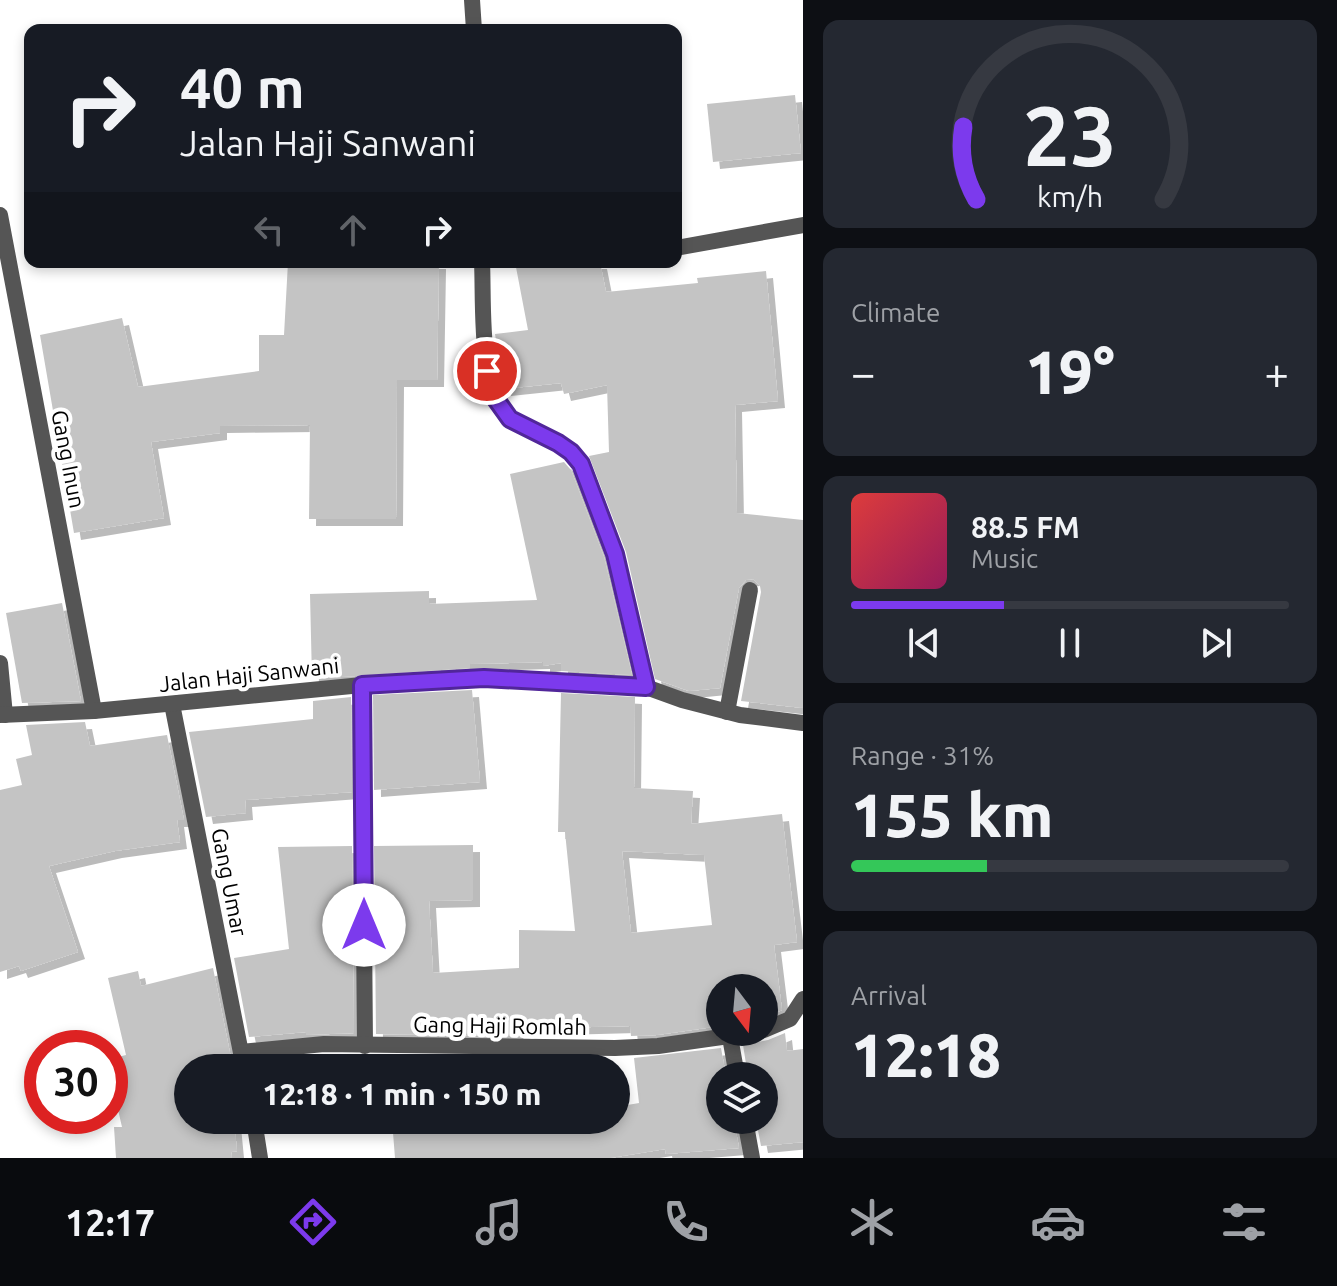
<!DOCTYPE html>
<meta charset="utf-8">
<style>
body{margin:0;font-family:Ubuntu,sans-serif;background:#242831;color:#f1f3f6;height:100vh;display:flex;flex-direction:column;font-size:30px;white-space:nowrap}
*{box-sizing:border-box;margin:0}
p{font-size:26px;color:#9ea1a6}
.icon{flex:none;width:44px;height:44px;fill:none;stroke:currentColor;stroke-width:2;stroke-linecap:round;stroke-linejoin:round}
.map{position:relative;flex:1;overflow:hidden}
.drawer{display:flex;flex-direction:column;gap:20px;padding:20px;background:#0d0f14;width:534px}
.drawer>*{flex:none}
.hud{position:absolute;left:24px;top:24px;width:658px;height:244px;border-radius:16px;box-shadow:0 4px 12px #0003;background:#171b24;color:#f1f3f6;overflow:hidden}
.needle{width:52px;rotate:164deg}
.controls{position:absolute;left:706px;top:974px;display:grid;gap:16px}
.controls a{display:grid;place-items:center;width:72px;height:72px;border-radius:50%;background:#171b24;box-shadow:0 4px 12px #0003;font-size:40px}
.speed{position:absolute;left:24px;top:1030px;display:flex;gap:16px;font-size:40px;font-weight:700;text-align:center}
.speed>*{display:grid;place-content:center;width:104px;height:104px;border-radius:50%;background:#171b24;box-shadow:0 4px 12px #0003;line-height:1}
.speed .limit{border:12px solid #d22;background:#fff;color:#111}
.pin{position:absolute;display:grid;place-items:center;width:68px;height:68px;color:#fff;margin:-34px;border:4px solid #fff;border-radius:50%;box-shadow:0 2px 8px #0007}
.me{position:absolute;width:88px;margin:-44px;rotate:0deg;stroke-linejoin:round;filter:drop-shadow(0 0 6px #0008)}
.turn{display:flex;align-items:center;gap:28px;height:168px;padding:0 24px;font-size:36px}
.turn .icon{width:104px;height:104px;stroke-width:2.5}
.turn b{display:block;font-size:56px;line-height:68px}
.lanes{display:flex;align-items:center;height:76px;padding:0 24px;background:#0003;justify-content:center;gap:40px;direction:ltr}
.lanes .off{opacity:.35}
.big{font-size:60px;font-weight:800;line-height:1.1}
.drawer .tile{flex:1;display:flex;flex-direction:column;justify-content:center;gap:12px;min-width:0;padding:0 28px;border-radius:16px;background:#242831}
.drawer .dial{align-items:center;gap:0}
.dial svg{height:208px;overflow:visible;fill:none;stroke:#363941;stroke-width:7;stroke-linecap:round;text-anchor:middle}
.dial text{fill:#f1f3f6;stroke:none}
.song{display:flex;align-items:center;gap:24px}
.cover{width:96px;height:96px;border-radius:12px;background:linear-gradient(135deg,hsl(0 70% 55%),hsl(330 70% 35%))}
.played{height:8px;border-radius:4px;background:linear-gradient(90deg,#7c3aed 35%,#363941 35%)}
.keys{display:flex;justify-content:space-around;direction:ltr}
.heat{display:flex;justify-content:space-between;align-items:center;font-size:44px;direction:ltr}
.charge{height:12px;border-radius:6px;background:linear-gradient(90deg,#34c759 31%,#363941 0)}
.trip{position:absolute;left:174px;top:1054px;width:456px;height:80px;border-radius:40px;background:#171b24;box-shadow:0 4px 12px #0003;font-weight:800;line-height:80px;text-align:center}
.menu{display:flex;height:128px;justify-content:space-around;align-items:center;background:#090b0e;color:#9ea1a6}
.menu .icon{width:56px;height:56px}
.menu .current{color:#7c3aed}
.menu b{font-size:36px;color:#f1f3f6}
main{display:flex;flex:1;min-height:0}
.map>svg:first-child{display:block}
.building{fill:#c4c4c4;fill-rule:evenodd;filter:url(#shadow)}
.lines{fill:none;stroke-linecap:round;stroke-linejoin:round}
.street{stroke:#555;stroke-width:16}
.route-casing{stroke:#51269a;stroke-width:20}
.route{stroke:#7c3aed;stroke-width:14}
.labels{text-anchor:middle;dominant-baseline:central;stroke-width:8;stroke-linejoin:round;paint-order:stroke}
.street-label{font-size:22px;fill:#000;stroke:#fff}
</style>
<main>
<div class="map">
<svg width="803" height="1158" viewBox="0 0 803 1158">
<defs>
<filter id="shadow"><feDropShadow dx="7" dy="7" stdDeviation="0" flood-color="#0004"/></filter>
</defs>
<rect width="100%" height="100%" fill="#fff"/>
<g class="building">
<path d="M795,95L801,153L713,162L707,104Z"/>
<path d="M288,262H439L437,380H397L396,519H309L310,425L220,426V433L151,442L164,518L74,533L40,335L122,318L138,387L259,371V335H284Z"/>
<path d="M515,262H600L606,292L698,283L697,278L766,271L778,401L735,405L737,513L803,520V708L741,701L761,592L760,586L753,579L746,580L739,588L720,688L689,691L655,679L626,552L589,456L609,452L607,385L564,394L561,383L504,389L503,384L495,334L528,330Z"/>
<path d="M564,462L571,470L604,557L632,675L561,671V663L543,666V662L470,664V668L312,679L310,594L429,591V604L537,600L510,474Z"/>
<path d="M62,603L81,701L22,703L6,613Z"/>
<path d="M472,690L480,782L374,790L373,695Z"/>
<path d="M561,693L635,697L634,788L693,791L691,824L782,814L797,942L774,945L782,1010L764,1018V988H720V1026L657,1035L631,1036L630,1026L516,1029L517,1036L376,1034L374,846L473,845V900L429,901L433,973L519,968V930L575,931L565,832H558ZM622,851L704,855L712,925L631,933Z"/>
<path d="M351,697L352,792L245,800L246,813L206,817L189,732L313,719V701Z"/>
<path d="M85,722L90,746L167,735L184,820H177L180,842L115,851L49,866L78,952L21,971L19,966L0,972V790L22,785L16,759L32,755L26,725Z"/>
<path d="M352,846L354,1033L306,1035V1032L249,1037L234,958L289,949L278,847Z"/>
<path d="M213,968L233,1068H188V1120H234L237,1151L231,1152L232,1158H116L114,1127H122L110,1075V1059L126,1055L108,978L138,971L141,986Z"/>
<path d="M785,1033L787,1051L803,1049V1142L761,1146L756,1120H764V1076H748L743,1045L768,1040Z"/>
<path d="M721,1048L726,1076H720V1120H734L739,1148L666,1154L665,1149L610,1158H395L392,1120H616V1107L639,1103L634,1058Z"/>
<path d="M388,1056L521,1058L523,1068H391Z"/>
</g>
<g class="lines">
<g class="street">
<path d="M472,0L474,30"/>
<path d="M0,215L94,711"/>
<path d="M676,248L803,225"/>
<path d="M482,262C484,302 478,390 509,418C518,426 531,429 542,434C558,441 570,451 581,464L615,554L646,687"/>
<path d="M0,663L5,715"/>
<path d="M362,685L365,1046"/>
<path d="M172,704L244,1068"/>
<path d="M727,712L750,590"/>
<path d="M0,715L94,711L362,685L484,678L646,687L682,700L740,715L803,723"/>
<path d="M764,1030L790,1019L803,999"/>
<path d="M730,1037L737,1076"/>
<path d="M241,1052L324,1044L615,1048L658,1046L757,1032"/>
<path d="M254,1120L260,1158"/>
<path d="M745,1120L752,1158"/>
</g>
</g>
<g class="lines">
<defs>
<path id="route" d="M364,925L362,685L484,678L646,687L615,554L581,464L571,452L558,443L510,419L495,398L487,371"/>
</defs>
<use href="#route" class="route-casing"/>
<use href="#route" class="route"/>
</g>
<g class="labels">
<g class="street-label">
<text transform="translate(69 459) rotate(79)">Gang Inun</text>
<text transform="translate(249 674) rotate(-6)">Jalan Haji Sanwani</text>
<text transform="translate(230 882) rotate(79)">Gang Umar</text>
<text transform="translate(500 1025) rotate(1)">Gang Haji Romlah</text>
</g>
</g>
</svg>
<div class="controls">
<a><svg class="needle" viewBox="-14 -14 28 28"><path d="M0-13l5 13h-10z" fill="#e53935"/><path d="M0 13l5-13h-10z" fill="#9ea1a6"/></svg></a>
<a><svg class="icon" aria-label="layers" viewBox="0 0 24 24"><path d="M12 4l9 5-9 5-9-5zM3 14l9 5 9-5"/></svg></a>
</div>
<div class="speed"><div class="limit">30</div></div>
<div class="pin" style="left:487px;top:371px;background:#d93025"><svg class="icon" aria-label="arrive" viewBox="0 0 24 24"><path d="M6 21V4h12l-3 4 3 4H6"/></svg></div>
<svg class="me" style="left:364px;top:925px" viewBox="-20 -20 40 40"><circle r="19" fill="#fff"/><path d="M0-13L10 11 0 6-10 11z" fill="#7c3aed"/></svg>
<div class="trip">12:18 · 1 min · 150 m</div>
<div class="hud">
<div class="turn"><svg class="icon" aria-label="right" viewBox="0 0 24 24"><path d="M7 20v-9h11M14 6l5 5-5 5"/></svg><div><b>40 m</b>Jalan Haji Sanwani</div></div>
<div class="lanes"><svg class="icon off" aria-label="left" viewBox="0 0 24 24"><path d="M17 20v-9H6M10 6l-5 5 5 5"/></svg><svg class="icon off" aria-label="ahead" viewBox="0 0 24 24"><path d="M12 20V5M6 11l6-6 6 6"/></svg><svg class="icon" aria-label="right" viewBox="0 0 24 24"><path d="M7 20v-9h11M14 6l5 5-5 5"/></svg></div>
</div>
</div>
<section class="drawer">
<div class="tile dial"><svg viewBox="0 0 100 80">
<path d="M14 69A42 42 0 1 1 86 69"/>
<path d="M14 69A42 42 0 0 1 9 41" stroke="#7c3aed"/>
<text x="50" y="56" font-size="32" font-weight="700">23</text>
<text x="50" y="72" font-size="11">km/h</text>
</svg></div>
<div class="tile"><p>Climate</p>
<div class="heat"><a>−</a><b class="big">19°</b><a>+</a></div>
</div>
<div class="tile">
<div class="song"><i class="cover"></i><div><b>88.5 FM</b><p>Music</p></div></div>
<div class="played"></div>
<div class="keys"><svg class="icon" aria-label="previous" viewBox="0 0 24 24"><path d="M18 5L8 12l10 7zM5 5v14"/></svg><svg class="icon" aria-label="pause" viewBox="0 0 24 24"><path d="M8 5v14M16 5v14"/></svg><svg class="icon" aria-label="next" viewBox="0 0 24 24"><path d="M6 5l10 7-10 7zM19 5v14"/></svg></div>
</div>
<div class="tile"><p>Range · 31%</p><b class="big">155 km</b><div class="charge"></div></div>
<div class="tile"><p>Arrival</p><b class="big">12:18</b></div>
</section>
</main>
<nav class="menu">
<b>12:17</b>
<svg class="icon current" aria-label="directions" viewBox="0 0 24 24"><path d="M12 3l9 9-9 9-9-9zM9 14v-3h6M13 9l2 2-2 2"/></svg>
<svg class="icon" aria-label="music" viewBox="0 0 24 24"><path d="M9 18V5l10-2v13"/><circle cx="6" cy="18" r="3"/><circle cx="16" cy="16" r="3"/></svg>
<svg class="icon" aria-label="phone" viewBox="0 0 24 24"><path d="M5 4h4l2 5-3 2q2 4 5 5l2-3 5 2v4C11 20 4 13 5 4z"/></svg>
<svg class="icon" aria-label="climate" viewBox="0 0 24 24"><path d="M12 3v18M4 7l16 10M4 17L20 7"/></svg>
<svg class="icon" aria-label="car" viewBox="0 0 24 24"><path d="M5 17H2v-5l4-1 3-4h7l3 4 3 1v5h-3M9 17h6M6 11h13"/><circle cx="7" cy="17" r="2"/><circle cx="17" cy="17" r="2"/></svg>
<svg class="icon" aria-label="filters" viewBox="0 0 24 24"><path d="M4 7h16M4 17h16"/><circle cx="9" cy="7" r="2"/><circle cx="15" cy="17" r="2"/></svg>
</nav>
